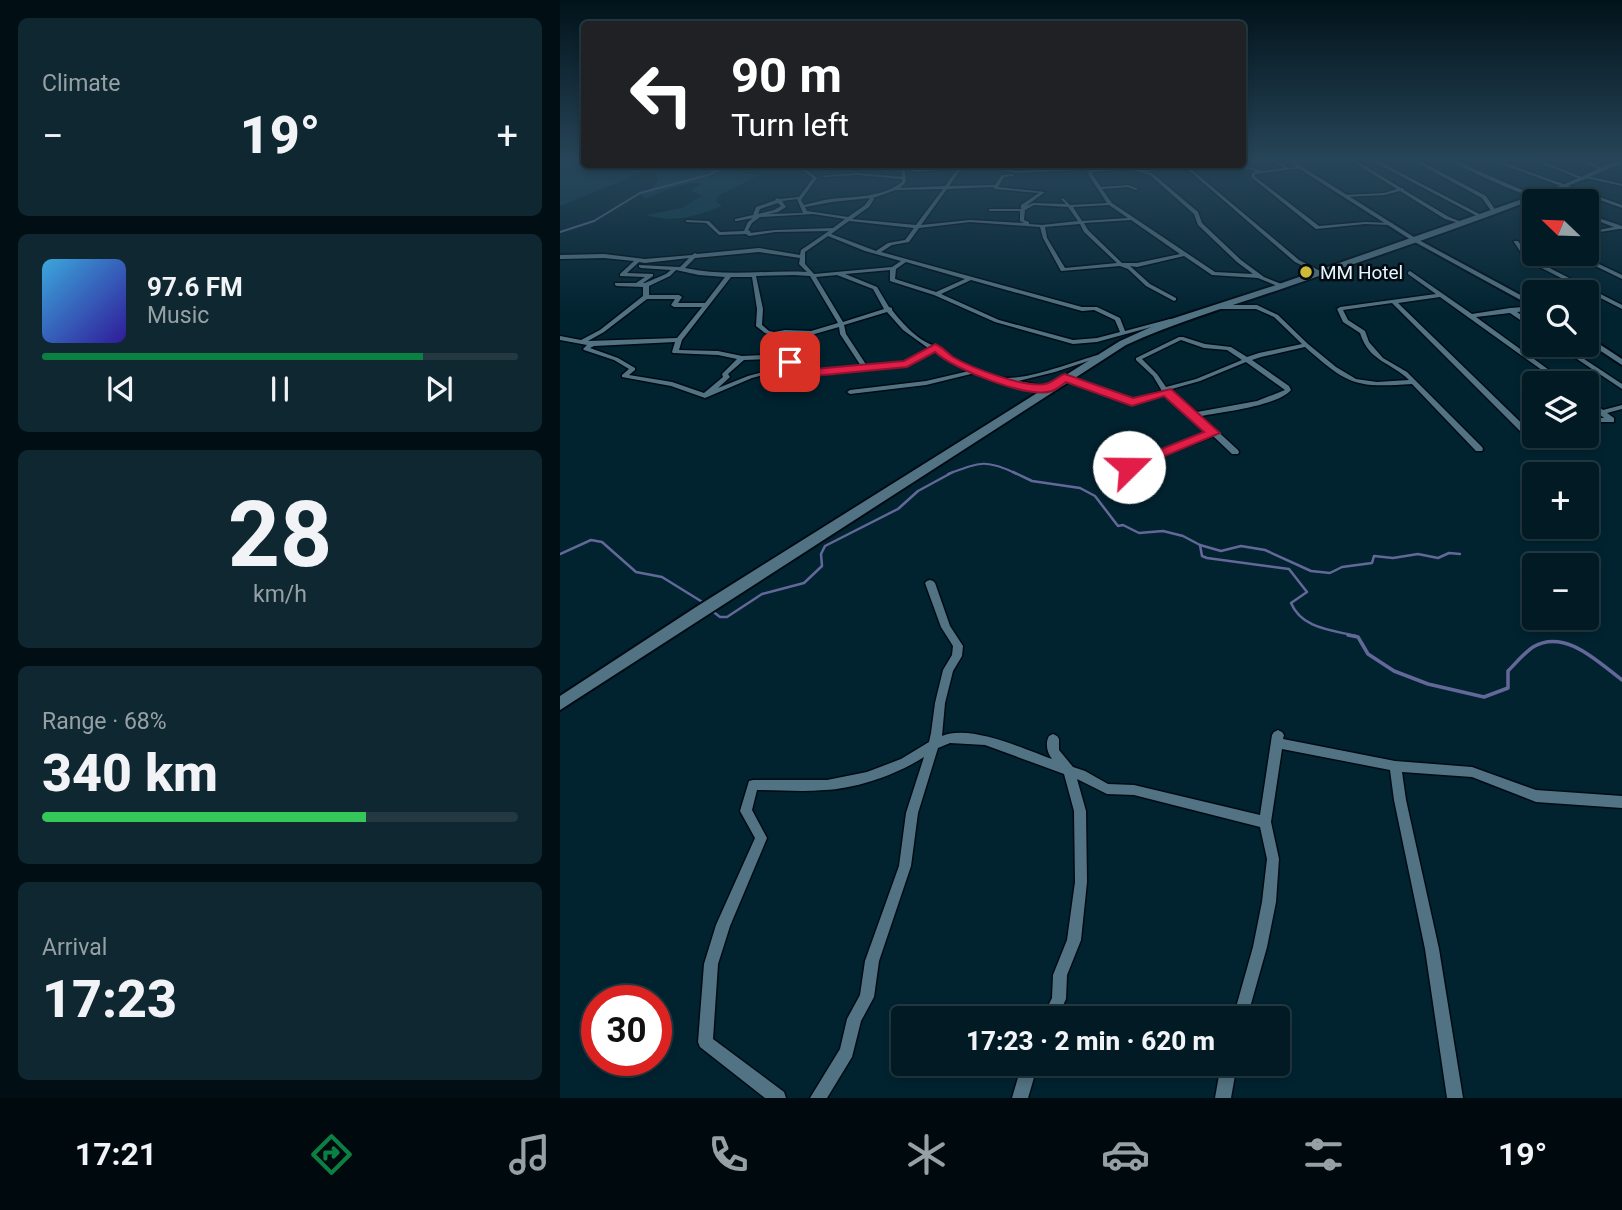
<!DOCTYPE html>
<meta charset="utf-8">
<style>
body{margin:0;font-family:Roboto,sans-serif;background:#0f2731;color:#f1f3f6;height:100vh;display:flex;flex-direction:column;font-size:26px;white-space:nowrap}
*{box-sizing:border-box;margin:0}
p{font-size:23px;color:#96a1a6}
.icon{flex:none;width:38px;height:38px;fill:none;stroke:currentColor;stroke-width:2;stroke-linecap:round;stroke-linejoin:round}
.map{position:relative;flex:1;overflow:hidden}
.details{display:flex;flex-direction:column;gap:18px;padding:18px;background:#010e14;width:560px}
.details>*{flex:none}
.banner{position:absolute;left:21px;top:21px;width:665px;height:147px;border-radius:7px;box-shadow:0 4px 10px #0003,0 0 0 2px #233841;background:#202124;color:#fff;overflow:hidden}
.needle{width:46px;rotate:293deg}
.buttons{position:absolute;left:962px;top:189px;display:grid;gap:14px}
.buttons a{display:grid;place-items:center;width:77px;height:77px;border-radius:7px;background:#011a24;box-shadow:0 4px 10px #0003,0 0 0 2px #233841;font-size:35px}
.speed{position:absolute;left:21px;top:985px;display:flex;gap:14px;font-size:35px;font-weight:700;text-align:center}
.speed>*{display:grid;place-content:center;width:91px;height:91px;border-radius:50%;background:#011a24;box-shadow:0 4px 10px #0003,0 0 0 2px #233841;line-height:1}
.speed .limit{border:10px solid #d22;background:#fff;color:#111}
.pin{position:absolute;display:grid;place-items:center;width:60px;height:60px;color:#fff;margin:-30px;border-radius:14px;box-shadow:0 4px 10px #0006}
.me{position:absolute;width:77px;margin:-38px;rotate:68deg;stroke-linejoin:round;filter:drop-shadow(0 0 5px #0008)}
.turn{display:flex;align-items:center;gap:24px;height:147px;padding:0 35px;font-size:32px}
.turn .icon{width:91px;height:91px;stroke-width:2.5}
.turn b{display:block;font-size:49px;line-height:60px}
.big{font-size:52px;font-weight:800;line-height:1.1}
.details .tile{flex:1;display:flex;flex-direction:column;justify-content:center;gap:10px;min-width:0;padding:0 24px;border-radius:10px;background:#0f2731}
.details .dial{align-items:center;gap:0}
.dial b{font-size:91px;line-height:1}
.song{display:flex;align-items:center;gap:21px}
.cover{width:84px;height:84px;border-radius:10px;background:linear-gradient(135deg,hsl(200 70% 55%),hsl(250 70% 35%))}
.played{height:7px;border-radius:4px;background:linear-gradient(90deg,#0b8043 80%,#233841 80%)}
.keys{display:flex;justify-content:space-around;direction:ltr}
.heat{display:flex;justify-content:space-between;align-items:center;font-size:38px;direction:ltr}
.charge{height:10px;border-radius:5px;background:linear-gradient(90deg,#34c759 68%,#233841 0)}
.trip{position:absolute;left:331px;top:1006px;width:399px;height:70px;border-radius:7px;background:#011a24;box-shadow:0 4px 10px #0003,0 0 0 2px #233841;font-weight:800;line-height:70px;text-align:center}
.menu{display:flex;height:112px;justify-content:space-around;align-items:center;background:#000a0e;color:#96a1a6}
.menu .icon{width:49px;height:49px}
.menu .current{color:#0b8043}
.menu b{font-size:32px;color:#f1f3f6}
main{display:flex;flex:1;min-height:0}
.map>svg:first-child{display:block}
.green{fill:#103b4c}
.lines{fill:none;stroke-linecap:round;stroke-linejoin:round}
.stream-far2{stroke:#646898;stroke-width:2}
.stream-far1{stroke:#646898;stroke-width:2.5}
.stream{stroke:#646898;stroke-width:3.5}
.minor-casing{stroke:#000b15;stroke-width:3}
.tertiary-casing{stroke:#000b15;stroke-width:4}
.secondary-casing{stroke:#000b15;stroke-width:4}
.minor{fill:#527383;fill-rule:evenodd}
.tertiary{fill:#527383;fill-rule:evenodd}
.secondary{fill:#527383;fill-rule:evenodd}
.route{fill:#e11d48;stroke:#92132f;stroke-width:2}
.poi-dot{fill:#ceb938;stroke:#010b11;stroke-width:2.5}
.labels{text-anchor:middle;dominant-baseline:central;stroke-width:5;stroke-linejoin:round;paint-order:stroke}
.far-poi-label{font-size:19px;fill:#e7f6fd;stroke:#010b11;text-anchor:start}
</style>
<main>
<section class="details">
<div class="tile"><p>Climate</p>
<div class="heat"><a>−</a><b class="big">19°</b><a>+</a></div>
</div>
<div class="tile">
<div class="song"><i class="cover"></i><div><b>97.6 FM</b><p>Music</p></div></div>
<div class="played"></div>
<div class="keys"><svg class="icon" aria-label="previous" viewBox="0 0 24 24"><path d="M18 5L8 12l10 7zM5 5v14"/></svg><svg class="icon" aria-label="pause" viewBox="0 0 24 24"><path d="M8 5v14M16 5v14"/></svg><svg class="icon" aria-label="next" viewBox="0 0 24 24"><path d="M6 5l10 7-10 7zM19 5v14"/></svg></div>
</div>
<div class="tile dial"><b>28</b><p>km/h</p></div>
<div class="tile"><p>Range · 68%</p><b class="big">340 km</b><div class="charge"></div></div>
<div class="tile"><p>Arrival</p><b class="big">17:23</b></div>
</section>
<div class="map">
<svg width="1062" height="1098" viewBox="0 0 1062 1098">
<rect width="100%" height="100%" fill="#012330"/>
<g class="green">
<path d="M0,161H24V164L101,165L0,206Z"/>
<path d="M113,165H133L200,175L161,194L155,201L162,206C133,217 115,223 86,215L122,208L143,195H137L138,193L131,191L142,183C122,181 104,192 85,199L81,193L93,188L98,180L93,170Z"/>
</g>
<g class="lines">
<g class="stream-far2">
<path d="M0,232L34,221L80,193L148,175L170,164"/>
<path d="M388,474C420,462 426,459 457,474"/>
</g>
<g class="stream-far1">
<path d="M453,472L472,481L520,488L535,496L558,526L563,525L579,533L603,531L623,536L640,545L642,556L647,558L729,569L747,592L731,603C742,629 772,630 796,636"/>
<path d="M640,545L661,551L681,546L705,550L751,571L770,573L782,567L812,563L814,556L833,558L858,554L878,558L889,553L900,554"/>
<path d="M0,554L31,540L42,542L76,572L102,577L144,603"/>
<path d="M151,610L160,617H167L202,594L244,583L262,566L261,554L265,546L338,509L358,491L393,472"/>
</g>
<path class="stream" d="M788,635L798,637L808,654L834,671L868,684L924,697L948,688V671C955,664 964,653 973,647C1005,628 1038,662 1062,680"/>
<defs>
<g id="minor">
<path d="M718,161L729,168L740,167L742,168L695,174L694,176L759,226L805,222L831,223L833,224L831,225L805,224L756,229L691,177L693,172L697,171L666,164H676L703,171L724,168L713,161Z"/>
<path d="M812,161H818L923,216L919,217Z"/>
<path d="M854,161H860L926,196L936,211L932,212L922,198Z"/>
<path d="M890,161H896L960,189L994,201C973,202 912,172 890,161Z"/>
<path d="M932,161H939L1062,205V208Z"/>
<path d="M975,161H982L1026,179L1023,180Z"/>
<path d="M1020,161H1027L1047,170L1044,171Z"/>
<path d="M798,163H800L841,188H843L844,190L889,217L904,223L902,224L885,219L840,191L824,195L784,197L786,195L824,193L837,189L798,165Z"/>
<path d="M234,164H239L257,178L241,200L244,205C253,203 262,200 271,199C296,196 321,198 342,182V179L298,175L264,177L262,176L298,173L342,177L341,168L326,164H335L357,170L405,164L437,167L456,171L524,168L538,169L568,167L582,170L626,165L739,260L764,273L759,274L735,262L625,167L588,171L592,173L638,212L642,223L681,260L704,277L724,285V287H720L698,278L652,275L624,256L577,267L570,266L590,284L616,298V300L614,301L586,286L568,269L560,266L501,271L483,238L480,227L410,222L359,228L349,242L332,245L321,252L522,307H537L560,318L565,331L610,319L613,321L537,342L513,344L435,322L374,295L330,281V270L285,274L317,287L329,307L332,308V310C342,323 361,344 377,346V348C395,359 416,372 436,377C462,383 512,362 538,355L543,356L495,372L458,381L491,387V389L436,381L415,373L366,385L290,394L287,392L290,390L366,381L409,371L373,351L347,366L243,376L230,371L227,364H216L215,372L192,378L145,398L111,386L62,377V375L69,369L54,360L24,350L23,349L27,345L0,340V336L21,340L40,330L83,296V287L57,286L55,285V283H76L85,277L60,276V274L74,261L44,258L0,259V255L44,254L85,259L132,255L135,253L137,254L199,248L240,255L241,250L269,231L215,232L189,236L186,234L159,235L146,223L127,222L125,221L127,220L149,221L160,232L184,231L188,222L193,218L177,221H175V219L193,215L196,207L216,200L215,198L220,199L239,197L253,178ZM403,167L437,169L456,173L524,170L529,171L528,174L547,203L510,205L503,198L501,199L506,204L473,203L466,206L485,192L438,187L444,177L454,176L453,174L442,175L435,185L389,186ZM398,168L385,186L340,188L346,182L345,169L357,172ZM568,169L590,175L634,214L638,225L677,262L693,274L655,272L552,203L542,189L568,187L576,190L578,189L569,185L541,187L532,174L533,172ZM433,187L435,189L479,193L461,205V209H430L428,210L430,211H460V221L464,223L410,220L361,225L387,189ZM383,189L356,225L292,219L309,207L314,199L313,198L336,190ZM310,198L305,205L288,217L247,211L245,207L272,202ZM237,199L243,213L208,214L218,212L226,207L222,201ZM218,203L221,206L214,210L198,214L200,209ZM474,205L508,207L518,221L482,225L469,224V222L464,220L465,210ZM549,205L568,218L522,221L513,207ZM253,214L285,219L273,228L215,230L190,233L191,232L188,230L192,223L200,217ZM571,220L620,254L577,263H562L528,230L524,223ZM289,221L354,228L345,240L328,243L316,251L271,234ZM520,224L524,232L557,263L505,268L487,238L485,227ZM268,236L305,251L341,261L332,267L254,274L245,264V252ZM199,252L240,258L239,264L247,272C205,270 165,277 125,268L135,258ZM129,258L120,267L79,265V267L81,268L111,270L106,274L85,283H83L93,276V274L67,273L79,262L85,263ZM346,262L405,279L376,292L335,279L336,269ZM116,270L139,275L165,277L145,303H118L122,297L119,295H89V286L110,276ZM234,275L250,276L278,323L251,331L225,330L214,332L209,331L202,325L203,309L196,276ZM277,275L313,289L324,309L283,322L256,277ZM171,277H192L197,309L196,326L205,333L211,335L204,355L182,356L158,351L119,350L122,340ZM411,280L522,311L534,310L555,320L560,332L537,338L513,340L439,320L381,294ZM87,299H115L111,305L114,307H142L117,338L28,341L44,332ZM327,312L343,330L368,348L345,362L307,366L286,334L284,325ZM279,327L280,334L301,366L244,372L235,369L232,361L216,360L215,356L211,355L217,335L225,334L251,335ZM115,342L112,352L113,353L158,355L177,359L162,374L163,377L144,393L112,382L69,375L75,370V368L58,358L30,348L34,346ZM210,359V370L188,376L158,388L169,378L170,377L168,374L184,360Z"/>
<path d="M1027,176L1062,184V186L1026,178Z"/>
<path d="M1027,214L1062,226V229H1059L1027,234V232L1054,227L1027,217Z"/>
<path d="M954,241H958L970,258L1062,305V309L966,260L954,242Z"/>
<path d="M1011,254H1018L1062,275V279Z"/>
<path d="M850,271L912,314L950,308L975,306V310L957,312L975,325V330L950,313L916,317L1007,383H1000L880,297L838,303L982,443V447H976L832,303L783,310L788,320L805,331L809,342L823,358L847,372L922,447L923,449L922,451H916L852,384C795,388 788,385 745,347L701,357L692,360L729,386L731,390C717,406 663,412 641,416L678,450L679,452L678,454H672L653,436L569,469L565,467L566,465L649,432L623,406L605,394L572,404L502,378L503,377H507L572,400L602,391L593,376L576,360V358L619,337H623L645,344L671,347L687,357L699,353L742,344L714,317L696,309H658L655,307L658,305H697L718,315L748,344L776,367L796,379L817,382L849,380C831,362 809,362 800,333L783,322L777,309L780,307L876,294L848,274V272ZM621,340L644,348L667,350L682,360L636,379L606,387L597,374L582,359ZM686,362L725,390L697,401L637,412L627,404L608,390L640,381Z"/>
<path d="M996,345H1003L1062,384V389Z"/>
<path d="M1027,398L1043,410L1062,405V409L1047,413L1054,418V422H1027V418H1044L1027,404Z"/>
<path d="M370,580L373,581L375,583L390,626L403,646L402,656L393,671L385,703L382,736C410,724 464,749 492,759C487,753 485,743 489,736L493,734L497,736L499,739V750L513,767L525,771L548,784L574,785L700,815L712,735L714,732L718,730L722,732L724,735L723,739L835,761L912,767L976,790L1062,796V808L976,802L912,777L842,772L846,800L879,949L903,1098H887L865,949L834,800L830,770L722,749L711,822L719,859L716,902L707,947L687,1018H673L693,947L702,902L707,859L700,827L574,795L547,794L517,779L526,811L527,882L521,940L507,975L506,999L497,1018H482L492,998L493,975L507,940L515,882L514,811L504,774L425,745L390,743L378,748L358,813L351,866L319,961L314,997L301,1021L292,1057L267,1098H250L280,1049L287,1019L300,995L305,961L339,866L346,813L364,757C338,774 296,789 264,790C242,792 220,790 197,790L192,810L207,838L170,926L158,964L153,1039L224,1092L226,1098H205L140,1047L138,1042L144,964L156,925L195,838L180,811L189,781L193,780H267L307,772L341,759L369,742L371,733L375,703L383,670L392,655L393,646L381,627L365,583L367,581Z"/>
<path d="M462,1064H478L468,1098H452Z"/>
<path d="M661,1064H677L671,1098H655Z"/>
</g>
<g id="tertiary">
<path d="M727,161H733L857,239L975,303V308L853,241Z"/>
<path d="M1027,336L1062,359V365L1027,342Z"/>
</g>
<path id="secondary" d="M1056,161H1062V163C953,211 839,248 727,287C672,306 619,321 566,345L0,710V696L136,607L560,341L602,322L719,284L1005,184Z"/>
</defs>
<use href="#minor" class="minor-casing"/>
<use href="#tertiary" class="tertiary-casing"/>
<use href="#secondary" class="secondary-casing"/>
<use href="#minor" class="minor"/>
<use href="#tertiary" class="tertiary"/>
<use href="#secondary" class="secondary"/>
</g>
<linearGradient id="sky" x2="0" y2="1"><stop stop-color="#01131a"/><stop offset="0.51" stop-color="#274559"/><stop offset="1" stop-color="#274559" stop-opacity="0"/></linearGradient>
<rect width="1062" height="315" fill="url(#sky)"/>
<path class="route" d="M375,344C383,347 387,353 393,357C412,368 464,388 485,384C492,383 498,376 505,374L573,398L611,389L660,433L569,471L564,470V464L644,432L604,396L572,406L506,382C502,385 497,389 492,391C468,399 393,369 375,352L347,367L243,377L227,373L224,362L234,359L237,368L243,370L344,361Z"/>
<circle class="poi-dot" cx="746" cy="272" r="7"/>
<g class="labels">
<g class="far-poi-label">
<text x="760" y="272">MM Hotel</text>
</g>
</g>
</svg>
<div class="buttons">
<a><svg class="needle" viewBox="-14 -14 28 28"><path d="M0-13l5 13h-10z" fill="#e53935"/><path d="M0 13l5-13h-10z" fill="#96a1a6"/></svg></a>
<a><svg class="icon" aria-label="search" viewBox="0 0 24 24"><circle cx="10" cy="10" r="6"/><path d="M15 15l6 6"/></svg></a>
<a><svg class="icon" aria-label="layers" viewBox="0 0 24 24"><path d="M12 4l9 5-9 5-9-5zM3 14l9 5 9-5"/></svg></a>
<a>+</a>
<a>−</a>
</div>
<div class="speed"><div class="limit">30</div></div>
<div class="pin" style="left:230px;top:362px;background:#d93025"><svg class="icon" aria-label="arrive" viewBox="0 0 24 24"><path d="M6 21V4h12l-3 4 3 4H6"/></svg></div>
<svg class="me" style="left:569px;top:467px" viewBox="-20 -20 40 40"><circle r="19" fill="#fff"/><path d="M0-13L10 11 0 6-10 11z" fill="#e11d48"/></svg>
<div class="trip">17:23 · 2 min · 620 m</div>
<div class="banner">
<div class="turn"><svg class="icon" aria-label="left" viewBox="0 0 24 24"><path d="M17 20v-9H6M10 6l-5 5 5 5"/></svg><div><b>90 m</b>Turn left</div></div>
</div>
</div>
</main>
<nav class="menu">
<b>17:21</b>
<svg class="icon current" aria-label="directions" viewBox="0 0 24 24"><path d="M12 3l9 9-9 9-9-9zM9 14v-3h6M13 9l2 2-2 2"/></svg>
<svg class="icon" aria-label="music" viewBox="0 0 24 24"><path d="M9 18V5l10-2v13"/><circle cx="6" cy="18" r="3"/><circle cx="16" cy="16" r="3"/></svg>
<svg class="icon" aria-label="phone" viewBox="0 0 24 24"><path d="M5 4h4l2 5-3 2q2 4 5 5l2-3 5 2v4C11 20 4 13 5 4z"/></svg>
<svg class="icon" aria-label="climate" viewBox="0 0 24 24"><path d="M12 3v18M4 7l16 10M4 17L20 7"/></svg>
<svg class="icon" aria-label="car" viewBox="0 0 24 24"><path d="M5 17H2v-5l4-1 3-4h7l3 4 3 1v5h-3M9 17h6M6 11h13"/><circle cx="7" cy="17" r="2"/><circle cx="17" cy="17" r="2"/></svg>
<svg class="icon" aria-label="filters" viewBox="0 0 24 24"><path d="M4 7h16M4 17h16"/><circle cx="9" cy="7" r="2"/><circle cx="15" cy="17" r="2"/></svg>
<b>19°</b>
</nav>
